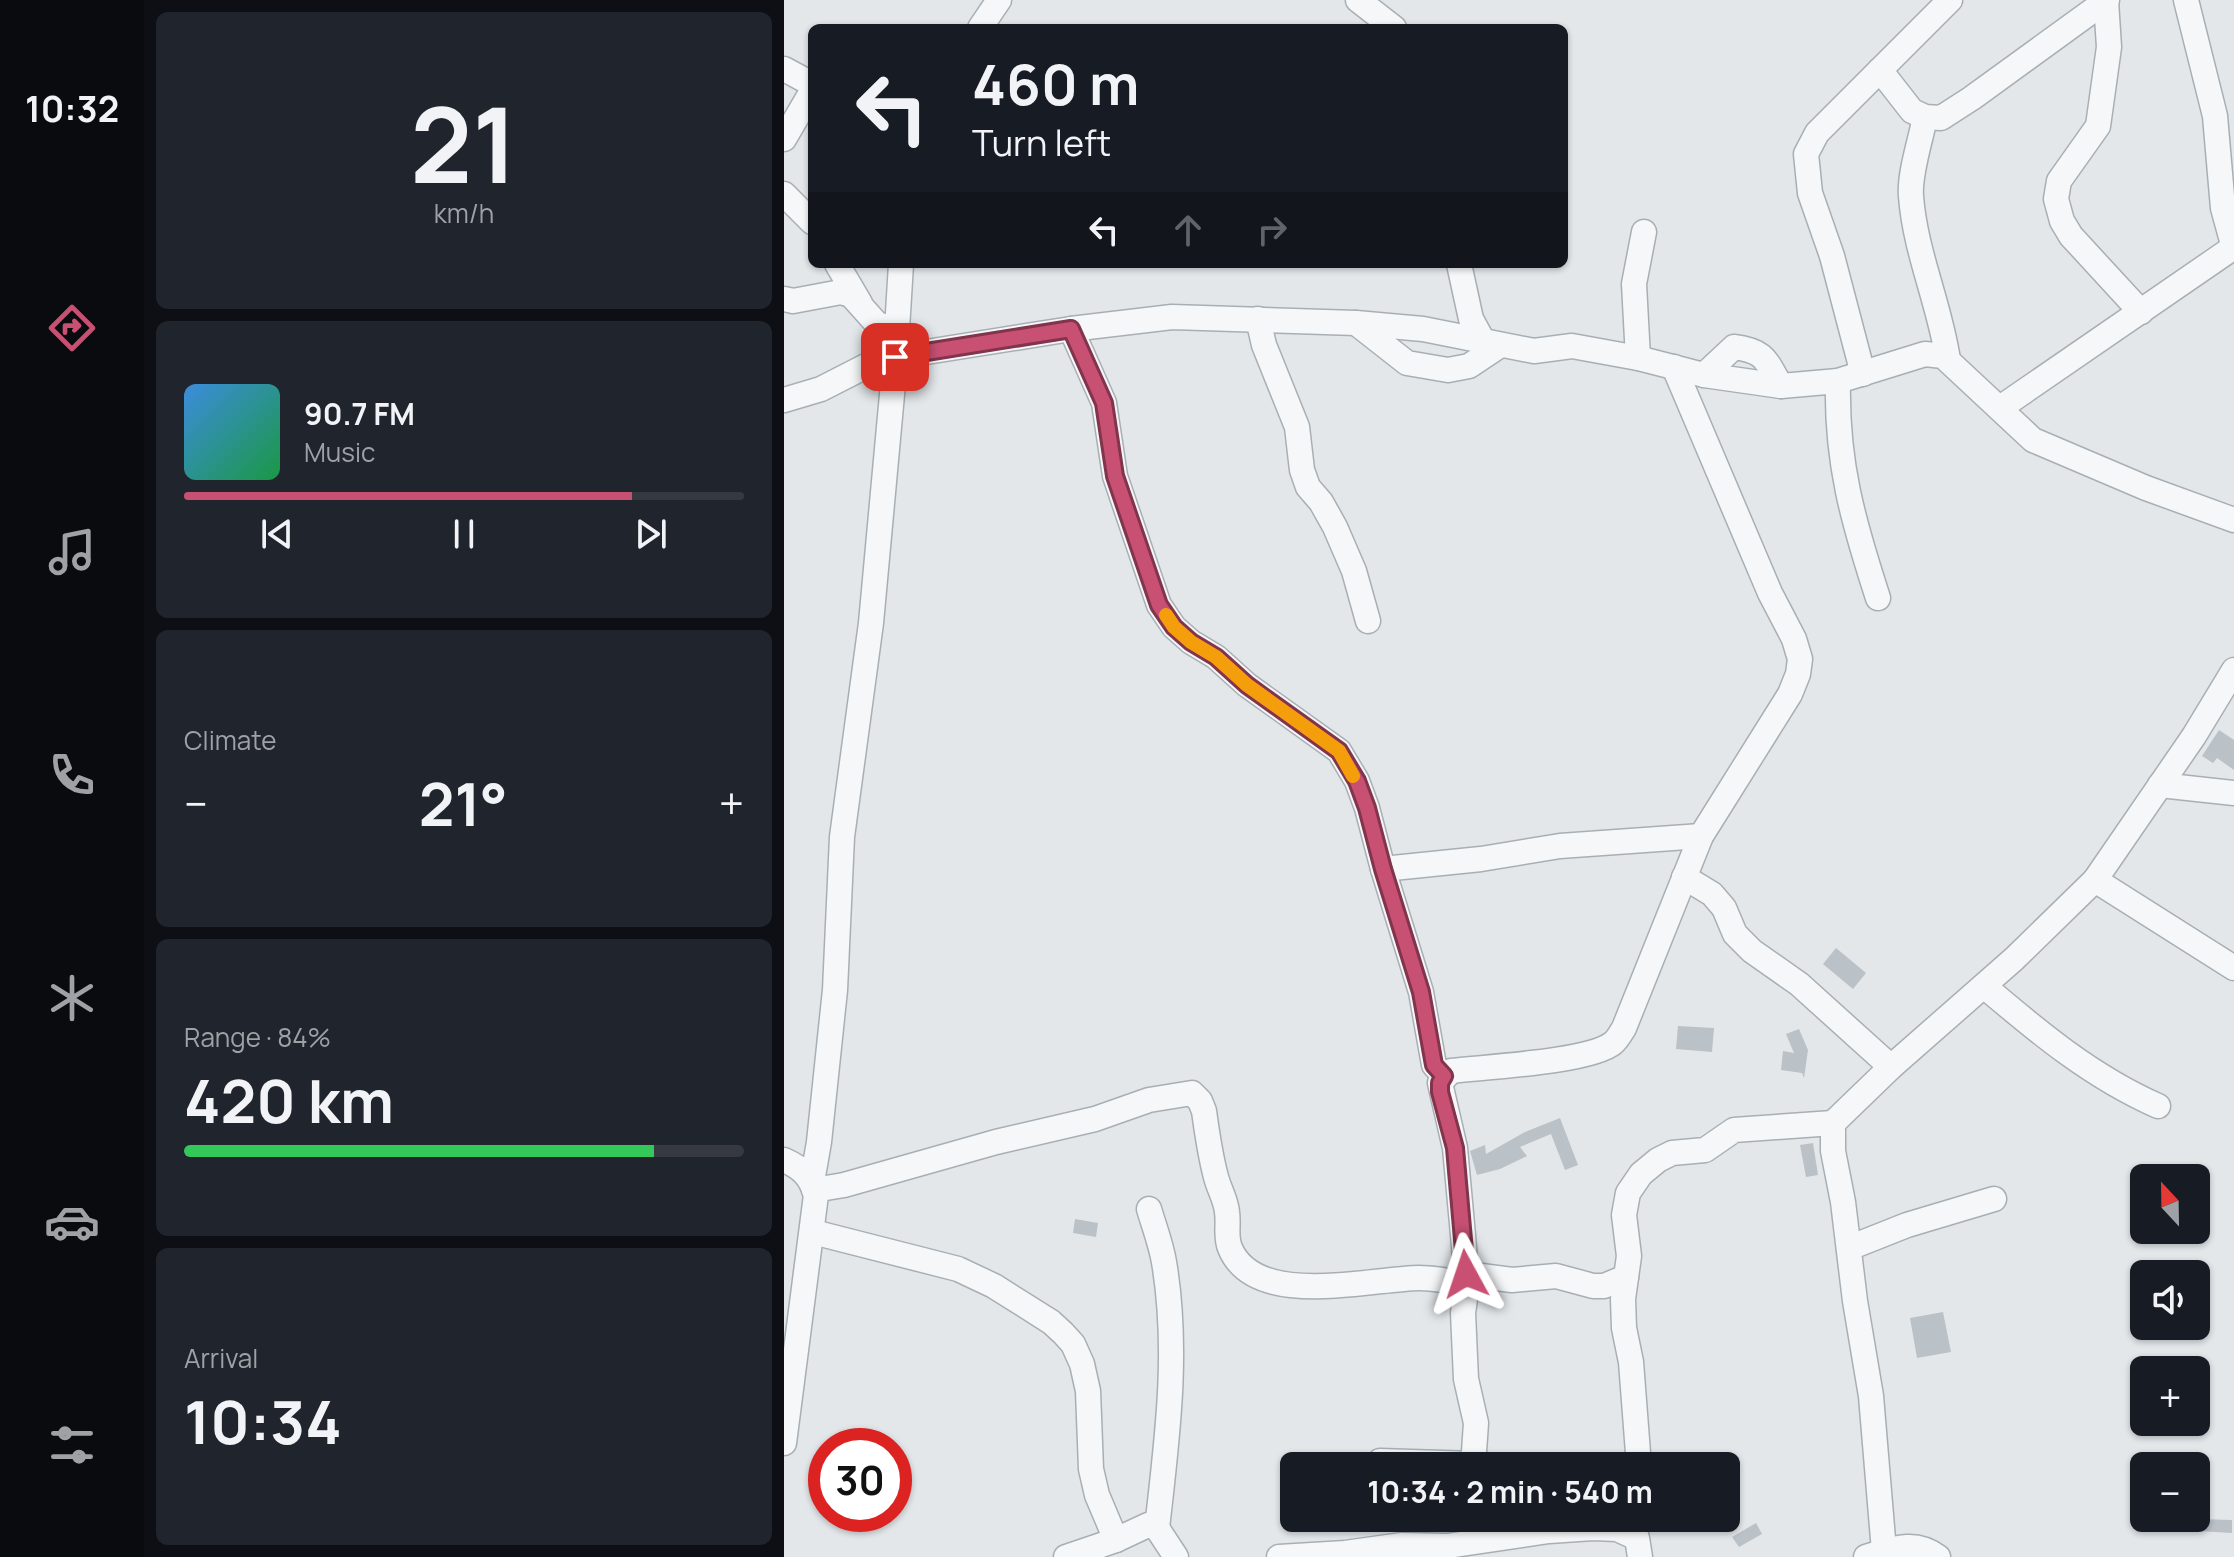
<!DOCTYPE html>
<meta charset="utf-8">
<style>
body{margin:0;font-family:Manrope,sans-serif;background:#20242c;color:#f1f3f6;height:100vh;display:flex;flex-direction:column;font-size:30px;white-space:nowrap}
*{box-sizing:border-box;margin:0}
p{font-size:26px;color:#9ea1a6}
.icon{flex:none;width:44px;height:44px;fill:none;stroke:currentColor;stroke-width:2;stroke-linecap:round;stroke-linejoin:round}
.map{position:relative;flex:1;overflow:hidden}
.side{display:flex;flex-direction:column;gap:12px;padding:12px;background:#0d0f14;width:640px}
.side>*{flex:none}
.banner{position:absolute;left:24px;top:24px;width:760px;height:244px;border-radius:12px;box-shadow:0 2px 6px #0004;background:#171b24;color:#f1f3f6;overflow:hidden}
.needle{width:52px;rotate:338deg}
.tools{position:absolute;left:1346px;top:1164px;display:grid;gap:16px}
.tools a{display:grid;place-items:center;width:80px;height:80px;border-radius:12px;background:#171b24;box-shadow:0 2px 6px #0004;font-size:40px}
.speed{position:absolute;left:24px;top:1428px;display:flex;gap:16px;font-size:40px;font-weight:700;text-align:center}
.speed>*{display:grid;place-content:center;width:104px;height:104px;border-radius:50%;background:#171b24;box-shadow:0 2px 6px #0004;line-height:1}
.speed .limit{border:12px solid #d22;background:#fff;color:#111}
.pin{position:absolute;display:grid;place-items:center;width:68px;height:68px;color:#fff;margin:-34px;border-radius:16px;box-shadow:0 4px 12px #0006}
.me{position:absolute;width:88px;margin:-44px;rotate:355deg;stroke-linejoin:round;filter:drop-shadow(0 0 6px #0008)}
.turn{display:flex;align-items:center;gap:28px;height:168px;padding:0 32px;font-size:36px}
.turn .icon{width:104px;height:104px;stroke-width:2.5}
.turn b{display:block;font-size:56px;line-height:68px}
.lanes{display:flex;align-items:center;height:76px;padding:0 32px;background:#0003;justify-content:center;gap:40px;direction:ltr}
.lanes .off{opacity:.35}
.big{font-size:60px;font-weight:700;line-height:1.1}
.side .widget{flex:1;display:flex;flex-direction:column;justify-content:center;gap:12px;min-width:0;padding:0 28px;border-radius:12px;background:#20242c}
.side .dial{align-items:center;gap:0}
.dial b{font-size:104px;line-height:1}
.song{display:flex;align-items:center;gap:24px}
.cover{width:96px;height:96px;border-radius:12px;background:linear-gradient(135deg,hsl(210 70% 55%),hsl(140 70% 35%))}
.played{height:8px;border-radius:4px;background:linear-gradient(90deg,#c75073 80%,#363941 80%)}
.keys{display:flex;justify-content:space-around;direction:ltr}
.heat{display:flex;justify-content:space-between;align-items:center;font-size:44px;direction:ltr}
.charge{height:12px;border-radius:6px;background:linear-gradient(90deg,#34c759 84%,#363941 0)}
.trip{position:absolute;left:496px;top:1452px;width:460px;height:80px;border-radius:12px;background:#171b24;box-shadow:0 2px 6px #0004;font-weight:700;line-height:80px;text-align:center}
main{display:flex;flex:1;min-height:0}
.tabs{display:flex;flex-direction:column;width:144px;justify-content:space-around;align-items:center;background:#090b0e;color:#9ea1a6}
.tabs .icon{width:56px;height:56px}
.tabs .active{color:#c75073}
.tabs b{font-size:36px;color:#f1f3f6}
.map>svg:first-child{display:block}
.building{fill:#bac1c7}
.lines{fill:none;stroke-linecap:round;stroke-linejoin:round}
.minor-casing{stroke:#a8afb4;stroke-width:27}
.minor{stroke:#f5f7f9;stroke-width:24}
.route-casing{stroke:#81344b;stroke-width:20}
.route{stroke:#c75073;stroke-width:14}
.slow{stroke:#f59e0b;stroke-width:14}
</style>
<main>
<nav class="tabs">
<b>10:32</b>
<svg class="icon active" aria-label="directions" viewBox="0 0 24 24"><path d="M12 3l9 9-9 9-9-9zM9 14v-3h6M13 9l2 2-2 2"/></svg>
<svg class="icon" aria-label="music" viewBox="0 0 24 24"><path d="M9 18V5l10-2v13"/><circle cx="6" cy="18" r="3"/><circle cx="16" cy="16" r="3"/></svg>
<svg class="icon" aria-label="phone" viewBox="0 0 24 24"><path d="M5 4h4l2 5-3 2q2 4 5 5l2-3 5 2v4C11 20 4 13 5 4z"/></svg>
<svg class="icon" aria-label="climate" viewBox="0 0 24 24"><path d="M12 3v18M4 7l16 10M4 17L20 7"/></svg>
<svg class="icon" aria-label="car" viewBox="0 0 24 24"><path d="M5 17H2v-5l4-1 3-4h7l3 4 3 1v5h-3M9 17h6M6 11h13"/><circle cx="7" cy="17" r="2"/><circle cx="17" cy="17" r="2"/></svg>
<svg class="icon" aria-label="filters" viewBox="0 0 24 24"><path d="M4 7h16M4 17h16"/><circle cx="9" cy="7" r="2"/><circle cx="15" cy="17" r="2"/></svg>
</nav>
<section class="side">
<div class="widget dial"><b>21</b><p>km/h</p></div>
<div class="widget">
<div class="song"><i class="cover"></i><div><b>90.7 FM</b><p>Music</p></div></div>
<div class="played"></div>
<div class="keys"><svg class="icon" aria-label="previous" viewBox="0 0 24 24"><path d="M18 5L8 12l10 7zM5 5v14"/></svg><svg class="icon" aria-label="pause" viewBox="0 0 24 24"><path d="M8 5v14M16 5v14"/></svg><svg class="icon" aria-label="next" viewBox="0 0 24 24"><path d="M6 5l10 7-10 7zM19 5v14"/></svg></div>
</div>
<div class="widget"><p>Climate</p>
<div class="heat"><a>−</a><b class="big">21°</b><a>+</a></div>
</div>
<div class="widget"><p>Range · 84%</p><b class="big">420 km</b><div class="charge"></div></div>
<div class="widget"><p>Arrival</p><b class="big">10:34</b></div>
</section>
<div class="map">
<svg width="1450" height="1557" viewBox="0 0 1450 1557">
<rect width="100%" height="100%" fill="#e3e7ea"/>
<g class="building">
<path d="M1435,730L1450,740V770L1433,758L1429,763L1418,756Z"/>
<path d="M1052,948L1082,973L1069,989L1039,964Z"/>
<path d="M894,1026L930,1028L928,1052L892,1049Z"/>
<path d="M1015,1029L1024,1050L1020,1078L1018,1073L997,1070L999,1051L1010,1053L1002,1034Z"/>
<path d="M776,1118L794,1165L781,1170L767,1134L736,1147L743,1156L716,1169L693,1175L686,1151L701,1145L702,1154L741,1132Z"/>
<path d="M1029,1143L1034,1175L1022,1177L1016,1145Z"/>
<path d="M291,1219L314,1223L312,1237L289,1233Z"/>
<path d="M1159,1312L1167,1352L1133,1358L1126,1318Z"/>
<path d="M1416,1519L1448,1520V1533L1415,1531Z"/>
<path d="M972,1523L978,1534L955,1547L948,1537Z"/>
</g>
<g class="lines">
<defs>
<g id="minor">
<path d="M574,0L610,28"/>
<path d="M1402,0L1431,116L1439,208L1450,248"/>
<path d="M1322,1L1325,47L1314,126L1275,181L1272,199L1278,221L1287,236L1357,312"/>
<path d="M196,28L215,0"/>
<path d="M0,69L28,84"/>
<path d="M1096,70L1128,111L1141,117L1157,118L1188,98L1323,0"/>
<path d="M1141,117C1137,139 1125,174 1127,196C1131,252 1156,305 1164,360"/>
<path d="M0,139L28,91"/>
<path d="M0,194L28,222"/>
<path d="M53,264L76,303"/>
<path d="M675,264L687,319L699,341"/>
<path d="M0,299L9,301L57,292L67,295L93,324L111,330"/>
<path d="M474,319L480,345L513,427L518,470L524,487L537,502L551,527L570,571L584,621"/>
<path d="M572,323L623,363L664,370L685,366L715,346"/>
<path d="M287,329L320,403L331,476L375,605L390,627L407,642L432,657L463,685L555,751L573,781L583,808L599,869L637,992L650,1065L660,1076"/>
<path d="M111,357L287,329L388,317L572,323L639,329L750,351L788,346L854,358L920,375L997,386L1054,381L1141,354L1159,356L1249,440L1362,488L1450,520"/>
<path d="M854,358L850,284L860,232"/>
<path d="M1079,374L1048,256L1026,193L1022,154L1033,133L1166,0"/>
<path d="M920,375L950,347C982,351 982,361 997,386"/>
<path d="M1054,381C1052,462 1069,521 1094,598"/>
<path d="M0,400L37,389L82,366L111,362"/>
<path d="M1216,408L1450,247"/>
<path d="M1376,785L1450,793"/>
<path d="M599,869L697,859L776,846L917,836"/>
<path d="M900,877L928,894L940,908L951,934L968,951L1015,984L1107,1067"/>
<path d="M1311,880L1450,968"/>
<path d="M1200,986C1254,1032 1308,1077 1374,1106"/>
<path d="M0,1160C18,1168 26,1176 32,1195L0,1443"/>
<path d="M28,1182L35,1142L51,990L58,837L87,623L111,362L117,264"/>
<path d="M30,1190L60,1185L212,1142L311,1119L365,1100L408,1093L416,1101L420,1111C423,1133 426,1155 432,1177C435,1189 442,1200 443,1212C445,1225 441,1236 446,1248C471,1309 584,1279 635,1278C651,1278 667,1281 683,1285"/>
<path d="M365,1209C370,1226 377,1244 380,1262C395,1351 383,1440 373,1528"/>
<path d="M29,1232L174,1269L210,1286L267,1322L279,1333L289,1344L298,1364L304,1391L307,1469L313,1495L332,1540"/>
<path d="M1065,1248L1123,1225L1210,1199"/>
<path d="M682,1274L728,1280L772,1276L809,1286H820L842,1277"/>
<path d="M596,1461L689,1464"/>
<path d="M689,1466L692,1423L682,1379L679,1313L683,1285L679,1235L671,1148L656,1083L667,1071C700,1067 806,1062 829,1043C833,1040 837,1033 840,1028L917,836L1006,694L1014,674L1016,659L1010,639L986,593L890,367"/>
<path d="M855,1466L847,1362L840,1328L839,1299L845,1256L840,1215L844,1193L857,1174L874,1160L888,1153L921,1150L950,1130L1049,1123"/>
<path d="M1100,1551L1087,1396L1071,1301L1059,1202L1049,1151V1123L1107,1067L1230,959L1311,880L1410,736L1450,670"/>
<path d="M282,1557L332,1540L364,1525L373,1528L392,1557"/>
<path d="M495,1557L561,1553L618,1545L663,1546L765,1531L809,1528L833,1529L853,1538L856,1557"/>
<path d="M1082,1557C1108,1549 1131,1539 1154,1557"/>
</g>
</defs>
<use href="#minor" class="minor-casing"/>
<use href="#minor" class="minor"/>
</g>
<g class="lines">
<defs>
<path id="route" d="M111,357L287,329L320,403L331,476L375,605L390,627L407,642L432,657L463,685L555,751L573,781L583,808L599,869L637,992L650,1065L660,1076L656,1083V1092L671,1148L682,1274"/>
</defs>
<use href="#route" class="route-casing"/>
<use href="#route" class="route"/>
<path class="slow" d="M382,615L390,627L407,642L432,657L463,685L555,751L569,776"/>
</g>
</svg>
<div class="tools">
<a><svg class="needle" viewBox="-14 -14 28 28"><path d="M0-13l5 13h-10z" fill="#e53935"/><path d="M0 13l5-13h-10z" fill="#9ea1a6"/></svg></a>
<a><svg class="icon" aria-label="sound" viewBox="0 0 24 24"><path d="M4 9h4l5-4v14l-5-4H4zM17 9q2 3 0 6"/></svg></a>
<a>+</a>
<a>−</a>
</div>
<div class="speed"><div class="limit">30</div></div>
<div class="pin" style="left:111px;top:357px;background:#d93025"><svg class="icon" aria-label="arrive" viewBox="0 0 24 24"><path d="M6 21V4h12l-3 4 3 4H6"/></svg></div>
<svg class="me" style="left:682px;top:1274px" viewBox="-20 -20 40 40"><path d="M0-17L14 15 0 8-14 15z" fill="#c75073" stroke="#fff" stroke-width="4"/></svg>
<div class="trip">10:34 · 2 min · 540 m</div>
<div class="banner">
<div class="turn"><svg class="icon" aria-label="left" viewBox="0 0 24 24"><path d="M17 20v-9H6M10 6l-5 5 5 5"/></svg><div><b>460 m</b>Turn left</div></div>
<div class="lanes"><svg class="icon" aria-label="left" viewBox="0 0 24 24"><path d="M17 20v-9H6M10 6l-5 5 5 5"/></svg><svg class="icon off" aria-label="ahead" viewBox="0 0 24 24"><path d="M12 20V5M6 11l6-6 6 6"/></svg><svg class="icon off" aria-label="right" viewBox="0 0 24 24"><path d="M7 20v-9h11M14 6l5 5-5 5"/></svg></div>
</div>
</div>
</main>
